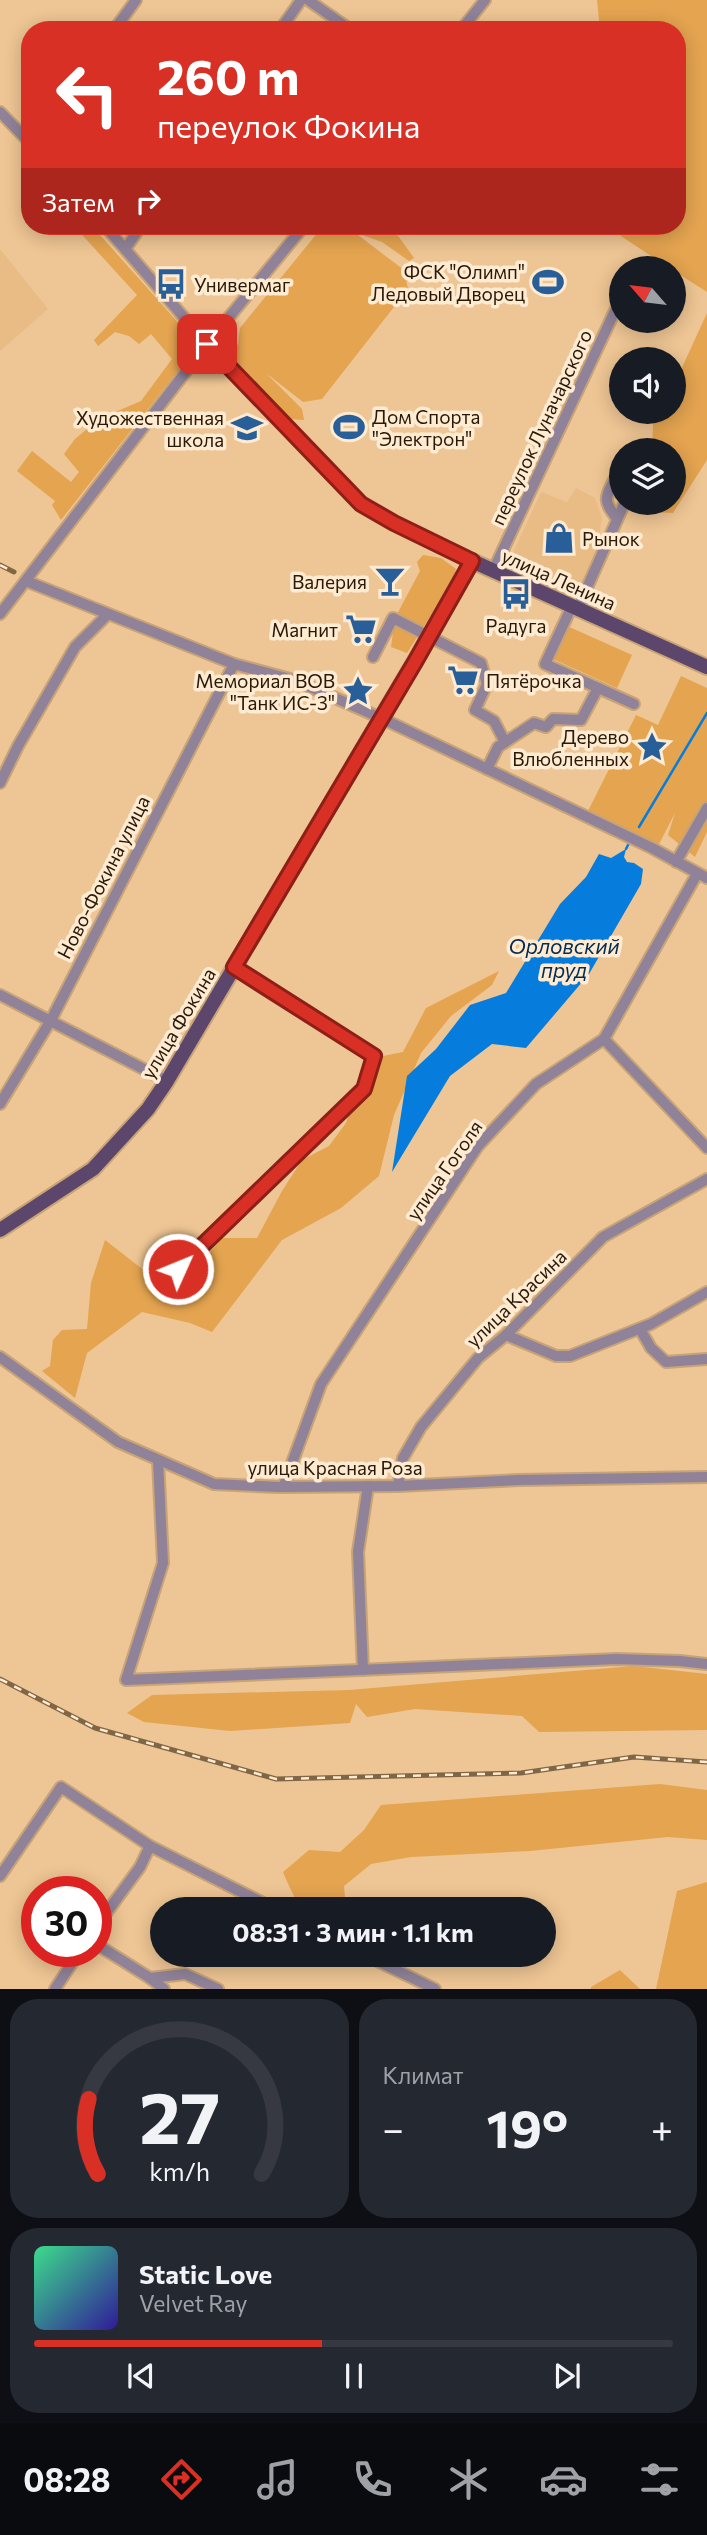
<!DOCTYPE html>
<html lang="ru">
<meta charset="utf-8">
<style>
body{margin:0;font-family:Commissioner,sans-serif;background:#242831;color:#f1f3f6;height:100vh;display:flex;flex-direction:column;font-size:26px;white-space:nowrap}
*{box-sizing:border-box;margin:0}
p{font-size:23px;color:#9ea1a6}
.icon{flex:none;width:38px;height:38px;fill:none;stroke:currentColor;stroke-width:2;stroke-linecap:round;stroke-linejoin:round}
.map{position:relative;height:1989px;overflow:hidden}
.sheet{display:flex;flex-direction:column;gap:10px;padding:10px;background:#0d0f14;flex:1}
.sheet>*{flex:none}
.guide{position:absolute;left:21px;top:21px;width:665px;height:214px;border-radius:28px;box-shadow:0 4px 18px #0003;background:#d93025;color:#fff;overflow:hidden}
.needle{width:46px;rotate:298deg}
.controls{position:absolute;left:609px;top:256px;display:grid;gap:14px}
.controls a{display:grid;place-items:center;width:77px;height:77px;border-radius:50%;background:#171b24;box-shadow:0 4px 18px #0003;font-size:35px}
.speed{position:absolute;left:21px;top:1876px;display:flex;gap:14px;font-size:35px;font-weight:700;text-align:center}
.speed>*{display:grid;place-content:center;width:91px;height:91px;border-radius:50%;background:#171b24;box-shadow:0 4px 18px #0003;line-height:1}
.speed .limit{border:10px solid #d22;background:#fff;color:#111}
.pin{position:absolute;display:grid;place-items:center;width:60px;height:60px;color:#fff;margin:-30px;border-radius:14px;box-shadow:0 4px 10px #0006}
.me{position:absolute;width:77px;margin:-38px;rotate:46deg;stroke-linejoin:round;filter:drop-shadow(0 0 5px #0008)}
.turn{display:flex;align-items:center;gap:24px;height:147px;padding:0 21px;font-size:32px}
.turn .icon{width:91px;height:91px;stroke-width:2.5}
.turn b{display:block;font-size:49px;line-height:60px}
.then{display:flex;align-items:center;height:66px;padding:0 21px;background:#0003;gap:14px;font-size:26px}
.big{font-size:52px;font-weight:700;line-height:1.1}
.sheet .tile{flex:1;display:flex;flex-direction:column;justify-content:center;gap:10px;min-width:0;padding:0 24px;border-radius:28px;background:#242831}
.sheet .dial{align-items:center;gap:0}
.dial svg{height:182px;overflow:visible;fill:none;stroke:#363941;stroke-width:7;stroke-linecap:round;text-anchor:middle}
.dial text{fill:#f1f3f6;stroke:none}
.song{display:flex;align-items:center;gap:21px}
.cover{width:84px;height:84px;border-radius:10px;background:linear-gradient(135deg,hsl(150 70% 55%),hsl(250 70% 35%))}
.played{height:7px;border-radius:4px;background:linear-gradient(90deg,#d93025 45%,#363941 45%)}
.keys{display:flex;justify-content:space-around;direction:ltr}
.heat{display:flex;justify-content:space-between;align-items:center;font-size:38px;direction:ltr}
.sheet .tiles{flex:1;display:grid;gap:10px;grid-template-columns:1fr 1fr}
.tile:last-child{grid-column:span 2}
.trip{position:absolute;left:150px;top:1897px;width:406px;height:70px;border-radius:35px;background:#171b24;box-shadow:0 4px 18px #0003;font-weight:700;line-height:70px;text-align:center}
.dock{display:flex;height:112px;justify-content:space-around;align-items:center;background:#090b0e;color:#9ea1a6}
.dock .icon{width:49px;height:49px}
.dock .current{color:#d93025}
.dock b{font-size:32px;color:#f1f3f6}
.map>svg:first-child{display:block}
.built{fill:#eabc85}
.green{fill:#e4a450}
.water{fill:#067ddc}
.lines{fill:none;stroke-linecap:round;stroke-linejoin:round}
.stream{stroke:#067ddc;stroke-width:2.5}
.minor-casing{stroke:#c7a378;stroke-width:14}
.major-casing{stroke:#c7a378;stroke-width:18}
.minor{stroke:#908399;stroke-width:10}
.major{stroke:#5d466c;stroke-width:14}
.rail-casing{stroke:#806645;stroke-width:5}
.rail{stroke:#ffead2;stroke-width:2.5;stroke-dasharray:8;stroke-linecap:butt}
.route-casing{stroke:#8d1f18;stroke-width:18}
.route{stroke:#d93025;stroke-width:12}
.labels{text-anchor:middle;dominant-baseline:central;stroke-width:7;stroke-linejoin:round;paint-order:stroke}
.poi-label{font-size:19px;fill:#291a07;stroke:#ffead2;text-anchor:end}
.street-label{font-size:19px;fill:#291a07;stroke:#ffead2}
.water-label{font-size:21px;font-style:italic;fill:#042c51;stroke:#ffead2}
</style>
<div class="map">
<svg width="707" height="1989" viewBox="0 0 707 1989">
<rect width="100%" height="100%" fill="#eec594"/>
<g class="built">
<path d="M0,249L48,309L0,351Z"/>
<path d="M576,488L595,498L602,518L596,558L577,594L508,564L541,492L567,502Z"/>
</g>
<g class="green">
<path d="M597,0H707V292L674,271V268H669L621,236L619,226H677V30H600Z"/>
<path d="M74,226H92L198,345L61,520L52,505L55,501L17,471L32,451L71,482L79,472L64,454L75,439L99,419L141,401L172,359L151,334L139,344L129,336L115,332L98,346L94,340L137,295Z"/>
<path d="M323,226H345L352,231V226H387L399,237L414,258L409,261L382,242L354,232L404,270L408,289L322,399L303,402L266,373L302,409L304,420L288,419L214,346L231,339L238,345L240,328Z"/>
<path d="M707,313V460L673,513L648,512L649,502H674V450H652L653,424L660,411H674V385Z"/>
<path d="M423,555L441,558L456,569L451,584L407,653L391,647L395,618L420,571L417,562Z"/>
<path d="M567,626L632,655L617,688L553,659Z"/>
<path d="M681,676L707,688V832L695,857L668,835L675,813L657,848L587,813L636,715L658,725Z"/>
<path d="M499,971L492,985L451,1016L421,1053L394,1115L379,1176L341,1208L282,1240L212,1332L190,1323L142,1312L87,1353L75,1398L42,1371L50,1366L53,1340L62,1330L87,1329L91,1283L105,1240L150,1275L195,1269L222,1238H257L282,1191L302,1160L329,1146L346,1123L368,1059L403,1052L426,1008Z"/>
<path d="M634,1666L707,1674V1730L539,1732L522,1716L415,1709L367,1717L356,1704L350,1723L230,1731L144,1722L127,1713L152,1695L349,1690Z"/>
<path d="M660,1784L707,1790V1840L668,1837L530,1851L411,1857L371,1864L344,1886L346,1909C301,1909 302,1917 283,1872L309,1850L340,1852L364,1830L381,1805Z"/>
<path d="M707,1882V1989H656L677,1891Z"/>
<path d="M620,1970L640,1989H591V1987Z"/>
</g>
<path class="water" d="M626,849L624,857L627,862L634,863L643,869L641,884L589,974L526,1048L492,1044L450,1076L392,1172L407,1076L436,1049L470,1005L506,993L560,904L586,877L599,854L611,858Z"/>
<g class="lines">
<g class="stream">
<path d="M639,827L707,713"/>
<path d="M626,849L630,841"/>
</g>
<defs>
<g id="minor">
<path d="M308,0L351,30"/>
<path d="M114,30L136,0"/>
<path d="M280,30L301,0"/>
<path d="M461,30L485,0"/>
<path d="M0,112L30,143"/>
<path d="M105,226L207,344L361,504L394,523L472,561"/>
<path d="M126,248L141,226"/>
<path d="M617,519C604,501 604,500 614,480L621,483"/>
<path d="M493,571L621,298"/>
<path d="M26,581L234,664L294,680L381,718L652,848L707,878"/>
<path d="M572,606L545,664L634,704"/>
<path d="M578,608L625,502"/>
<path d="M0,614L207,344L304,226"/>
<path d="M373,657L393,618L481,663L487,684L475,710L494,721L505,742"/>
<path d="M487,769L498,747L534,723L546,727L553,719L581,720L598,688"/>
<path d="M0,783L18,746L75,647L107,615"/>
<path d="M676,862L707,808"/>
<path d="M0,995L167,1081"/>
<path d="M604,1039L707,1148"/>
<path d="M0,1104L51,1020L234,664"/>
<path d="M178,1269L364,1089L374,1056L234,966"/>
<path d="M640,1329L651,1348L666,1362L707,1359"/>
<path d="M506,1335L556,1356H570L651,1324L707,1292"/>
<path d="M0,1357L118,1442L214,1484L278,1487L398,1486L519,1480L707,1477"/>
<path d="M158,1460L163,1563L126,1680L617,1659L680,1661L707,1664"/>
<path d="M284,1485L321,1384L478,1146L536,1084L604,1039L697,874"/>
<path d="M398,1486L403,1458L421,1427L478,1358L506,1335L603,1237L707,1179"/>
<path d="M363,1670L358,1552L368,1486"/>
<path d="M0,1876L61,1787L150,1846L275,1909"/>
<path d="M96,1927L140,1867L150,1846"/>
<path d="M96,1944L150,1978L164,1989"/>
<path d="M365,1955L435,1989"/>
<path d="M150,1978L185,1974L218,1989"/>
<path d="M55,1989L80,1951"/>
</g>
<path id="major" d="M0,1230L93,1169L148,1109L167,1081L415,661L472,561L707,667"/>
</defs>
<use href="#minor" class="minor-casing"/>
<use href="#major" class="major-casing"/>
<use href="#minor" class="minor"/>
<use href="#major" class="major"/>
<defs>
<g id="rail">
<path d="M0,565L14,572"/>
<path d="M0,1679L95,1728L276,1779L521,1773L634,1757L707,1762"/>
</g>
</defs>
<use href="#rail" class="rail-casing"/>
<use href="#rail" class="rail"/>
</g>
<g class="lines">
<defs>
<path id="route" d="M178,1269L364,1089L374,1056L234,967L415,662L472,561L394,523L361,504L207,344"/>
</defs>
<use href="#route" class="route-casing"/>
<use href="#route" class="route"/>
</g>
<defs>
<symbol id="stadium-bare" viewBox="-9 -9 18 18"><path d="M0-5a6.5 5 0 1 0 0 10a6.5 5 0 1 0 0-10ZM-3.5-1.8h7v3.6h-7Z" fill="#285f98" stroke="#ffead2" stroke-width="2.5" paint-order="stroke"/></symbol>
<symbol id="bus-bare" viewBox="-9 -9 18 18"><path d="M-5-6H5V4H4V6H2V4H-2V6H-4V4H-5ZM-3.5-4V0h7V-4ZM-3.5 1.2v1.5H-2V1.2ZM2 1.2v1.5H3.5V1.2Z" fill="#285f98" stroke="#ffead2" stroke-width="2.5" paint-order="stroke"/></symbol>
<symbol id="school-bare" viewBox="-9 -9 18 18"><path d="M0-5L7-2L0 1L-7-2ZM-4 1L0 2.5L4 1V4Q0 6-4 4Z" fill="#285f98" stroke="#ffead2" stroke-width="2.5" paint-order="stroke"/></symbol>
<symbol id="shop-bare" viewBox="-9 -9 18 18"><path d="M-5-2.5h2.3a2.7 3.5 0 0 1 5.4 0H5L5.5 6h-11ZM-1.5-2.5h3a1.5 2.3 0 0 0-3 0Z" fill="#285f98" stroke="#ffead2" stroke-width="2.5" paint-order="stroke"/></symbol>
<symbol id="bar-bare" viewBox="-9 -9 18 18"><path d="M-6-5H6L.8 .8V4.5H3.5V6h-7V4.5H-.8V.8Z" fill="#285f98" stroke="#ffead2" stroke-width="2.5" paint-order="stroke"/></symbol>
<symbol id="supermarket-bare" viewBox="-9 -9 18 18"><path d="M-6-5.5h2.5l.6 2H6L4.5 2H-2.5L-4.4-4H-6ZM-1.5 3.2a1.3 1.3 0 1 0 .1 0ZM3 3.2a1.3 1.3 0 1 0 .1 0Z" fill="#285f98" stroke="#ffead2" stroke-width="2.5" paint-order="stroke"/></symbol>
<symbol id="sight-bare" viewBox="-9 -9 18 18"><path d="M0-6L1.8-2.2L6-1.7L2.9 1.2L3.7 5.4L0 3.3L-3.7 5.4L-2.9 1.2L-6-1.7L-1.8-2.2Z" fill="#285f98" stroke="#ffead2" stroke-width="2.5" paint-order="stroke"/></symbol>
</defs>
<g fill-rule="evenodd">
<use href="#stadium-bare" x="526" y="260" width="44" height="44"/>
<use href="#bus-bare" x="149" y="262" width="44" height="44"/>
<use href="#stadium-bare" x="327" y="405" width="44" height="44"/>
<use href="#school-bare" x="225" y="406" width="44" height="44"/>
<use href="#shop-bare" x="537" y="516" width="44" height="44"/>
<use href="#bar-bare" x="368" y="559" width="44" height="44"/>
<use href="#bus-bare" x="494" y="572" width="44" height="44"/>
<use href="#supermarket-bare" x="339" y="607" width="44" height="44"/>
<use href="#supermarket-bare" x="441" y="658" width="44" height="44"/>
<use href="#sight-bare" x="336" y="669" width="44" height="44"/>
<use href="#sight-bare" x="630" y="725" width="44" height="44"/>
</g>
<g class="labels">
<g class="poi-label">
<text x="525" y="271">ФСК "Олимп"<tspan x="525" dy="22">Ледовый Дворец</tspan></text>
<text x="194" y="284" text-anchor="start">Универмаг</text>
<text x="372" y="416" text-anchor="start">Дом Спорта<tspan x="372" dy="22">"Электрон"</tspan></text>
<text x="224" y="417">Художественная<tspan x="224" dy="22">школа</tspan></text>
<text x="582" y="538" text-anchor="start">Рынок</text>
<text x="367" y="581">Валерия</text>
<text x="516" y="625" text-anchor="middle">Радуга</text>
<text x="338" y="629">Магнит</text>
<text x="335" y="680">Мемориал ВОВ<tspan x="335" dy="22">"Танк ИС-3"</tspan></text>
<text x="486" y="680" text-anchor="start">Пятёрочка</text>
<text x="629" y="736">Дерево<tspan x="629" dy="22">Влюбленных</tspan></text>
</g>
<g class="street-label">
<text transform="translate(541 427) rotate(-65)">переулок Луначарского</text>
<text transform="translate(559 579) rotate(24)">улица Ленина</text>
<text transform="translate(103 877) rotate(-63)">Ново-Фокина улица</text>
<text transform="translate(178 1023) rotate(-59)">улица Фокина</text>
<text transform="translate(444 1170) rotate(-55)">улица Гоголя</text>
<text transform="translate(516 1298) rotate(-44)">улица Красина</text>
<text x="335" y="1467">улица Красная Роза</text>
</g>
<g class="water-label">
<text x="564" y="945">Орловский<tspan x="564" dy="24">пруд</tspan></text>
</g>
</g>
</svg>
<div class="controls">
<a><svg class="needle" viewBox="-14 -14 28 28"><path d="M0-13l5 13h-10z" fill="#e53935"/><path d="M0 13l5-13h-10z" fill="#9ea1a6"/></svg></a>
<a><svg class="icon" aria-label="sound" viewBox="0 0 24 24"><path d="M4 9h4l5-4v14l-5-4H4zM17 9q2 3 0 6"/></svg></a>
<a><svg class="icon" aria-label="layers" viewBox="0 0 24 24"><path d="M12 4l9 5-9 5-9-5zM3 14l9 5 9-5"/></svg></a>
</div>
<div class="speed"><div class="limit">30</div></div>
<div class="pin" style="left:207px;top:344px;background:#d93025"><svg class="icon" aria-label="arrive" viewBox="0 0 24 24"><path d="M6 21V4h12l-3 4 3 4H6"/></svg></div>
<svg class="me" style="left:178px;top:1269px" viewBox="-20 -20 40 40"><circle r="17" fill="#d93025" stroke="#fff" stroke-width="3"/><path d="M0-11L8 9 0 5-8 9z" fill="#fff"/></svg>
<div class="trip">08:31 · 3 мин · 1.1 km</div>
<div class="guide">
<div class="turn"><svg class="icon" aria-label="left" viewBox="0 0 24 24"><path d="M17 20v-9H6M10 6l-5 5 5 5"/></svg><div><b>260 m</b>переулок Фокина</div></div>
<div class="then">Затем<svg class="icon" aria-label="right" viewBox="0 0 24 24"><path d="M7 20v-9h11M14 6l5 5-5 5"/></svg></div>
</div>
</div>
<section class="sheet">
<div class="tiles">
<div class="tile dial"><svg viewBox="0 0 100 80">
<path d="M14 69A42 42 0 1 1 86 69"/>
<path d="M14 69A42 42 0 0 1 10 36" stroke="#d93025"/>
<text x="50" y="56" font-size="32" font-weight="700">27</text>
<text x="50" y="72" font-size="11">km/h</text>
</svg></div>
<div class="tile"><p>Климат</p>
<div class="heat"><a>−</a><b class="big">19°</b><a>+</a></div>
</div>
<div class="tile">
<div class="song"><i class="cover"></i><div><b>Static Love</b><p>Velvet Ray</p></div></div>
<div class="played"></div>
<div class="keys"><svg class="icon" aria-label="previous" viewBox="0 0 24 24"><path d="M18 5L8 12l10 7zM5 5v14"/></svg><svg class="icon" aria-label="pause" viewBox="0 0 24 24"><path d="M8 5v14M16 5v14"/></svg><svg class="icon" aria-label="next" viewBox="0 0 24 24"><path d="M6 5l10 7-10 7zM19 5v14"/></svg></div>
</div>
</div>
</section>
<nav class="dock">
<b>08:28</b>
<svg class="icon current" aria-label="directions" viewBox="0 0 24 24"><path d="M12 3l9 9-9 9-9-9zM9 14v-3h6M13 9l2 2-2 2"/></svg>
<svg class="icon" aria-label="music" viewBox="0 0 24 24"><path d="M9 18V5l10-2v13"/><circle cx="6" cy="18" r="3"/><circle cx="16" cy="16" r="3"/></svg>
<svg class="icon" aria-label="phone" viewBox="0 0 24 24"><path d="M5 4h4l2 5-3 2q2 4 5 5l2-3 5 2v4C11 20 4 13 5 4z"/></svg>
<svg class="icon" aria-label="climate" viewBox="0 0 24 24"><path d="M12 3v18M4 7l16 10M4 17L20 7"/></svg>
<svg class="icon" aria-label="car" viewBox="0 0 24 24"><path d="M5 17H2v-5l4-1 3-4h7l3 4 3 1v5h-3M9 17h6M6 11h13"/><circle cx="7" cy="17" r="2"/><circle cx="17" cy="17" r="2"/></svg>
<svg class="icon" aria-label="filters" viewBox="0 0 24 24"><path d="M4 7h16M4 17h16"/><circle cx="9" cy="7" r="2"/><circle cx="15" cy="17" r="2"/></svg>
</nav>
